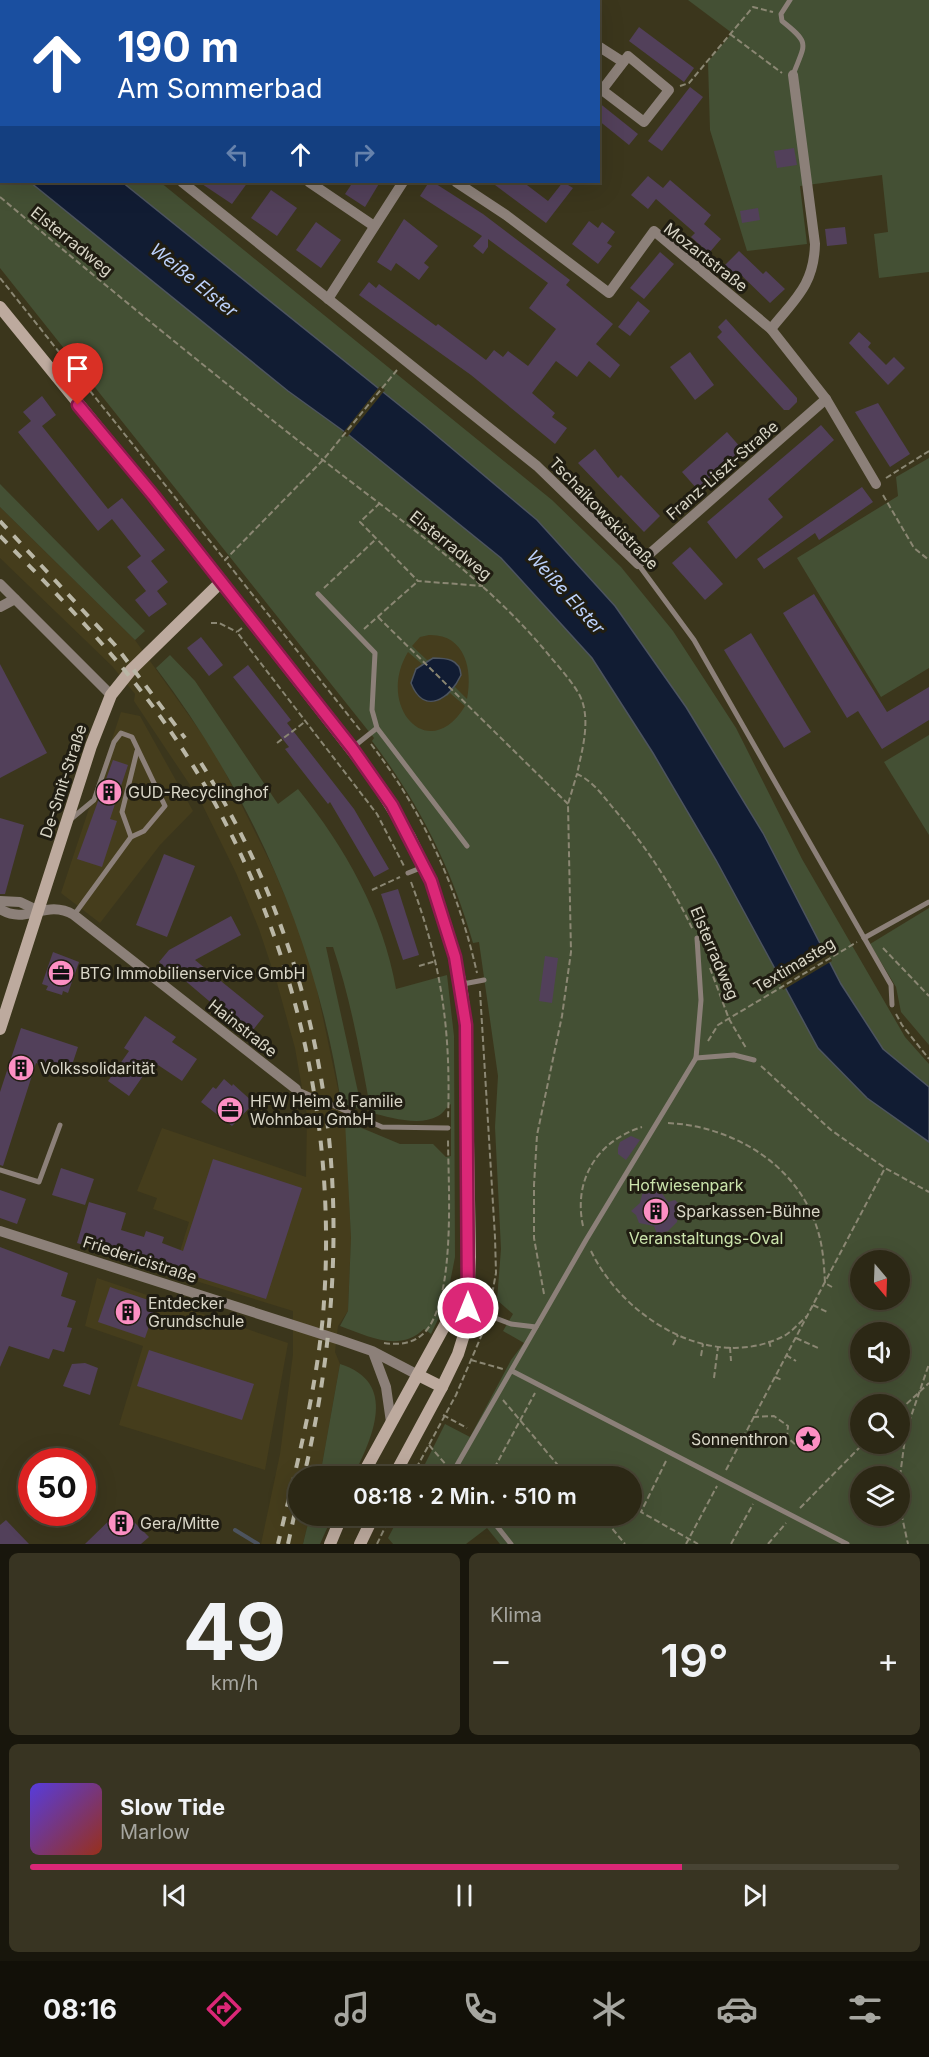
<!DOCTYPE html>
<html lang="de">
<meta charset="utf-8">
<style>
body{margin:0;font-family:Inter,sans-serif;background:#383422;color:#f1f3f6;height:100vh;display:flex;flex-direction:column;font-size:22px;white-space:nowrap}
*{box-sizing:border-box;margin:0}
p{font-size:20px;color:#a6a6a0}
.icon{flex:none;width:33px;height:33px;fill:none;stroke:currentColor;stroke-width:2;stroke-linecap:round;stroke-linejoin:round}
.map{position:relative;height:1544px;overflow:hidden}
.side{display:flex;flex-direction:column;gap:9px;padding:9px;background:#18160c;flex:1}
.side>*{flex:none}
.top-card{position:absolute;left:0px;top:0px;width:600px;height:183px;box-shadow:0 6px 24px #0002,0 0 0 2px #484434;background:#1a4fa0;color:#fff;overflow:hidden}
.needle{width:39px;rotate:161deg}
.controls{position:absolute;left:850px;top:1250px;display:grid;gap:12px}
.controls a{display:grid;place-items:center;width:60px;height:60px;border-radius:50%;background:#2c2815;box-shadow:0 6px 24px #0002,0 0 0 2px #484434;font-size:30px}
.speed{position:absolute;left:18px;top:1448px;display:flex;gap:12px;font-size:30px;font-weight:700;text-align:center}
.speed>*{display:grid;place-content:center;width:78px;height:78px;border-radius:50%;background:#2c2815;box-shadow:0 6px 24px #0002,0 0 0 2px #484434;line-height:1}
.speed .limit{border:9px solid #d22;background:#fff;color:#111}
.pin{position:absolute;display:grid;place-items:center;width:51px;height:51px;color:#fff;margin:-62px -26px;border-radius:50% 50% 50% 0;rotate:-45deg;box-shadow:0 0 6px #0007}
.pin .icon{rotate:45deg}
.me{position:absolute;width:66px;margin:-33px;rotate:0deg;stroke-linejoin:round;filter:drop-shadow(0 0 4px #0008)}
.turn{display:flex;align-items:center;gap:21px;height:126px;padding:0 18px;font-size:27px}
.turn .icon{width:78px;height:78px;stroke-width:2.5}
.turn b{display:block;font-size:42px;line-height:51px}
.lanes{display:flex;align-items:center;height:57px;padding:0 18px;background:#0003;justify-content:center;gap:30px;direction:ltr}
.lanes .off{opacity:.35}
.big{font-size:45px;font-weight:600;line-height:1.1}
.side .card{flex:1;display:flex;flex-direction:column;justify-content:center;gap:9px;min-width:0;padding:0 21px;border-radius:9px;background:#383422}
.side .dial{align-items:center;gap:0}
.dial b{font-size:78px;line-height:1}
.song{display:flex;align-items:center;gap:18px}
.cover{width:72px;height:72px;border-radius:9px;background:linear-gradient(135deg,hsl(250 70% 55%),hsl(10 70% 35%))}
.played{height:6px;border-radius:3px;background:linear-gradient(90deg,#db2777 75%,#484434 75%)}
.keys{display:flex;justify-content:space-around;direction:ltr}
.heat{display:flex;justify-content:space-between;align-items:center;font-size:33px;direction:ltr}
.side .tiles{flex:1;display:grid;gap:9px;grid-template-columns:1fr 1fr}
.card:last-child{grid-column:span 2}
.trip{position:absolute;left:288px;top:1466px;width:354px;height:60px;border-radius:30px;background:#2c2815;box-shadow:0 6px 24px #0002,0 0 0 2px #484434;font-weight:600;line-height:60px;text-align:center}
.menu{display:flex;height:96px;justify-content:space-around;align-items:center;background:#121008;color:#a6a6a0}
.menu .icon{width:42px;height:42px}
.menu .current{color:#db2777}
.menu b{font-size:27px;color:#f1f3f6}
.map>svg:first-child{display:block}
.built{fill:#453d1c}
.green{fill:#445034;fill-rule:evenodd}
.sand{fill:#453d1d}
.water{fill:#111c33;stroke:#4d545f;stroke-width:1.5}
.pier{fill:#3b361c}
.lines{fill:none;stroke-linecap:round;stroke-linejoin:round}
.stream{stroke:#4d545f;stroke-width:4}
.building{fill:#52405a}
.path{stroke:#8b8773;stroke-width:2;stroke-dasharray:6 3;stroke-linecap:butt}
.lane{stroke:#8c8079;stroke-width:5}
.street{stroke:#8c8079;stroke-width:10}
.secondary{stroke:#bdaa9e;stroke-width:12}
.rail{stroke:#bab7a6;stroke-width:4;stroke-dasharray:10 10;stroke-linecap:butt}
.route-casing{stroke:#8e194d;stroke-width:15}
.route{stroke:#db2777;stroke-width:10}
.labels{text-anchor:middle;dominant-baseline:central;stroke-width:6;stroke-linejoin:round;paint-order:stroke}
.street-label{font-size:16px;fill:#d9d6c7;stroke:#201d12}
.poi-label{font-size:16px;fill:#d9d6c7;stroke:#201d12;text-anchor:start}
.park-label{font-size:16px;fill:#cae3ab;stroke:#201d12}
.water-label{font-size:18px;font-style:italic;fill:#bcd1fb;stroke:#201d12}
</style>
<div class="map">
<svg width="929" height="1544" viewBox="0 0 929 1544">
<rect width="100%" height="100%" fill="#3b361c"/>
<g class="built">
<path d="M0,507L135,640L215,752L274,870L299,929L315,980L346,1127L351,1238L348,1311L338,1326L335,1352L340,1364L320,1476H298V1515H310L303,1544H261L280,1454L293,1354V1311L173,1274L189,1222L153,1209L157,1198L137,1191L162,1128L306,1177L307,1116L295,1048L277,983L259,929L236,873L200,800L134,701L135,694L112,666L0,558Z"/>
<path d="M121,712L140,716L193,811L160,845L100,923L61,893Z"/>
<path d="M97,1278L288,1343L265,1470L119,1425L143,1346L85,1326Z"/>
</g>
<g class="green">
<path d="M688,0H929V272L879,278L874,234L888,232L882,175L800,186L807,244L747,251L710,130L708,62L732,33Z"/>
<path d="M0,157L2,182H30L288,391L349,435L501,558L592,658L653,753L716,860L818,1048L929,1142V1544H500L487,1528L466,1544H393L388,1538L400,1515H632V1476H419L445,1424L470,1437L511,1360L524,1343L503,1331L513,1314L497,1300L501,1249L495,1127L498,1076L479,942L473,943C452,869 419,803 372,741L374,738L0,268ZM861,1260H900V1299H861ZM861,1332H900V1371H861ZM861,1404H900V1443H861ZM861,1476H900V1515H861Z"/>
<path d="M122,182H160L552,500L621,567L673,631L736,728L802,859L905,1037L929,1064V1087L883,1049L841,984L763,833L686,707L615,606L537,520L424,425Z"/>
<path d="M929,458V668L881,697L797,558L898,496L896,477Z"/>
<path d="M0,484L145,631L135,640L0,507Z"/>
<path d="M170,655L195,681L278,804L298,789C345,847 383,914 396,989L447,975L454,1036L455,1257L446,1303L431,1334L424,1329C399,1353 368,1336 340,1326L348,1311L351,1238L345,1121L400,1144H433L446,1157L451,1156V1104C446,1107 444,1113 438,1116C419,1127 390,1117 371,1113C361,1057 351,1000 333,947H326L362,1110L341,1103C318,945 252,795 156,668Z"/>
<path d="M929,735V835L884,762Z"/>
<path d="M929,908V1045L901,1012L896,987L870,944Z"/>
<path d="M340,1364C398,1382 373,1437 353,1476H320Z"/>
<path d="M310,1515H333L320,1544H303Z"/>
</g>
<g class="sand">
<path d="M429,635C465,634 473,669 467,699L455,687L461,675L433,658L427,660L412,646L420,637Z"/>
<path d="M408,652L422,664L416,670L447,696L450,693L465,706C429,766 375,706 408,652Z"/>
</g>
<g class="water">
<path d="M30,182H122L424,425L537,520L615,606L686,707L763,833L841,984L883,1049L929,1087V1142L867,1098L818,1048L716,860L653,753L592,658L501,558L349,435L288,391Z"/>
<path d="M433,658C446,658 460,659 461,675C450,699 424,716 411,683L416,669Z"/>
</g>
<g class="pier">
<path d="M380,386L385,390L347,437L342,434Z"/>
<path d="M829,954L832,961L783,990L780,983Z"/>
</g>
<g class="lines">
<path class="stream" d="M235,1530L258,1544"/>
</g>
<g class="building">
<path d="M639,27L694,68L684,82L629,41Z"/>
<path d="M690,87L703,97L662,151L648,141Z"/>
<path d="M598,102L638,134L629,145L598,120Z"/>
<path d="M794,148L797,165L777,168L774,151Z"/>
<path d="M648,176L663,188L670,180L711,215L704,224L721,239L709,253L691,237L695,233L656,199L648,209L631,195Z"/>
<path d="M199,182H248L232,204Z"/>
<path d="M353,182H380L365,207L345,194Z"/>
<path d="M429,182H433L483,214L570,280L566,285L613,324L596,344L620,365L610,378L589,361L577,377L556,361L532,393L555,413L552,417L567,428L555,444L471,375L359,295L369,282L376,288L379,284L436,326L438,324L486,360L494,350L503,357L508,351L528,366L556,329L529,308L548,283L488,239V247L483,254L473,246L482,236L420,196Z"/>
<path d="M491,182H523L548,201L563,182L573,188L546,223Z"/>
<path d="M271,190L297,208L277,236L251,218Z"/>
<path d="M758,208L760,220L742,223L740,211Z"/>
<path d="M404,219L438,246L424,263L429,267L419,280L396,263L391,271L377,262Z"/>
<path d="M589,221L598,228L602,222L615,232L607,243L612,246L598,264L572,244Z"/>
<path d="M316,222L341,240L321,268L296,250Z"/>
<path d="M845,227L847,244L827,246L825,229Z"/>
<path d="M739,251L763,274L766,271L785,289L770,303L740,274L737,277L725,265Z"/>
<path d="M660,252L674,264L644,299L630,288Z"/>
<path d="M638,301L650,311L630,336L618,327Z"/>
<path d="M726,319L797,398V402L789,410H784L717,337L722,332L718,327Z"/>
<path d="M859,332L871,343L868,347L886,365L894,357L905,368L888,385L849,343Z"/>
<path d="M690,352L714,385L695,400L670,367Z"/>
<path d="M42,396L56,415L42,426L108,509L122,498L165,550L151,561L168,582L157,591L167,604L149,617L135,600L146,591L127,567L141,556L112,519L98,531L18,432L31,421L23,412Z"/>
<path d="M878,403L910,454L890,467L855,412Z"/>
<path d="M821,425L834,440L768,499L783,517L736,559L707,522Z"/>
<path d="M727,432L742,449L697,489L682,472Z"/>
<path d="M595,449L618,478L621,475L660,516L644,532L578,463Z"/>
<path d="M862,487L873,502L819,540L815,533L764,569L757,559Z"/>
<path d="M690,547L723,584L705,600L672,563Z"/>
<path d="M814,594L887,712L929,687V720L882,749L858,711L847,718L783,613Z"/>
<path d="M751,633L811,732L784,748L724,650Z"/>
<path d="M201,637L223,665L209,676L187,648Z"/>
<path d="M0,664L47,753L0,778Z"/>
<path d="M248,665L291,720L287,723L354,809L389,869L374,877L330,802L328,804L285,749L289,747L233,677Z"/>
<path d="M113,760L128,765L110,819L117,821L102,867L77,859Z"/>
<path d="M0,818L24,825L5,894H0Z"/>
<path d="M164,854L195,866L167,937L136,925Z"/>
<path d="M398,889L419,955L403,960L381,894Z"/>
<path d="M231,916L241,935L195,960L264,1016L249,1035L182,978L180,980L159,962L169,950Z"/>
<path d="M53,952L79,962L68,993L63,991L62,995L46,990L48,986L42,984Z"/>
<path d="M545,956L558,958L552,1003L539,1001Z"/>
<path d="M145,1016L176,1037L172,1042L197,1059L182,1081L158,1065L155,1069L150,1066L129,1096L108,1081L129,1051L124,1048Z"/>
<path d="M21,1028L78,1047L69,1074L36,1063L3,1166L0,1165V1092Z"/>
<path d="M224,1079L232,1086L233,1084L254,1103L232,1126L201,1102L213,1087L216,1089Z"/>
<path d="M631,1136L640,1140L626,1160L618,1154V1148L620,1142Z"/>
<path d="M213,1159L302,1188L266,1299L169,1268L168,1272L77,1243L89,1202L126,1213L121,1230L144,1237L146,1231L164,1237L162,1243L183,1251Z"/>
<path d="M61,1168L94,1179L85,1205L52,1195Z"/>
<path d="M644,1187L652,1192L659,1189L668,1202L675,1200L679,1204L677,1222L668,1231L657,1234L654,1226L639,1223L636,1215L631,1211L640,1203Z"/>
<path d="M0,1190L26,1199L17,1224L0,1218Z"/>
<path d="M0,1247L68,1273L61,1296L76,1301L67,1327L72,1328L64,1352L53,1349L49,1359L9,1346L0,1367Z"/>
<path d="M110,1287L157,1303L145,1338L98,1322Z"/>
<path d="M149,1350L254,1384L242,1420L137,1386Z"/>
<path d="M85,1363L98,1368L90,1395L63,1386L72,1364Z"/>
<path d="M121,1509L149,1537L141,1544H85Z"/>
<path d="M6,1520L29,1544H0V1525Z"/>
</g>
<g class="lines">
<g class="path">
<path d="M516,0L518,2"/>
<path d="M730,34L782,73"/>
<path d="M680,86L689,83L753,7L773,12"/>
<path d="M0,197C106,286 214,375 323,460C399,520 480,574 543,648C555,663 569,677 579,694C592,718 582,750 577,774C593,781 603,796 614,809C647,848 671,884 693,930"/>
<path d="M0,278L225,560"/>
<path d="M886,478L929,451"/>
<path d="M883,495L914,548L929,560"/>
<path d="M380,503L360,522L418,581L483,586"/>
<path d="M324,588L376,539"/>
<path d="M378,617L568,804"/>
<path d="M211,623H219L237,632"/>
<path d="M242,628L237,632L249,648L377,814L404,866"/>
<path d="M364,629L418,581"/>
<path d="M360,730L225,560L323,460L397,370"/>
<path d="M277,743L306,721"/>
<path d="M371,744C424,813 458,889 477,973"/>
<path d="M411,882C442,965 451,1031 448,1120"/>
<path d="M372,890L400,877"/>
<path d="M883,948L929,996"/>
<path d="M419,966L436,961"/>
<path d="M710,968L729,1019L746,1048"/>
<path d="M480,991L495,1237L496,1273L490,1305"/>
<path d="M896,1014L902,1025L929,1059"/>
<path d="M708,1041L718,1025L857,942"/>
<path d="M761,1066L831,1130L885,1168L929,1192"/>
<path d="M668,1123C732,1126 797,1164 817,1228C823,1246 824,1264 825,1283L832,1287"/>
<path d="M583,1226C573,1180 597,1141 642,1127"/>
<path d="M591,1251C623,1317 709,1372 782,1337C791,1333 800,1322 807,1316"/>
<path d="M544,1294L534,1238V1185L537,1135L562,1016L571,952L568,804L577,774"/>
<path d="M813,1305L829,1313"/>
<path d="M796,1338L818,1348"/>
<path d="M769,1341L771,1349"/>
<path d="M384,1343C398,1345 412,1344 423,1334C457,1302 448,1183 448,1138"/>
<path d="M673,1345L678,1335"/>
<path d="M730,1347L731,1361"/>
<path d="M786,1355L796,1361"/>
<path d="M701,1356L703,1344"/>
<path d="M471,1360L503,1369"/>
<path d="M775,1377L782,1380"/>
<path d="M714,1378L718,1347"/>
<path d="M503,1400L567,1476"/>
<path d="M900,1410L929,1383"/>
<path d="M443,1415L467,1428"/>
<path d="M753,1417L774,1416L788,1426L787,1437L798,1447L809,1450L815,1445L814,1439"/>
<path d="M429,1445L447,1466"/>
<path d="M666,1461L641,1512L698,1544"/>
<path d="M726,1470L885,1168"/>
<path d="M412,1476L456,1395L486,1325"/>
<path d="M490,1476L535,1393"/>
<path d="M900,1476L906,1431L929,1364"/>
<path d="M900,1487L902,1517L908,1544"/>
<path d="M800,1508L864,1443"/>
<path d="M601,1515L625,1544"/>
<path d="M377,1544L391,1515"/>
<path d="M686,1544L717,1486"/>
<path d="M731,1544L753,1504"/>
<path d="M768,1544L786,1523"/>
</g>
<g class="lane">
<path d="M790,0L781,14L782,21C811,44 805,43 793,75"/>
<path d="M638,564L694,640L891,985L892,1005"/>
<path d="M318,594L375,653L372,710L377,728L467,846"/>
<path d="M352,748L377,728"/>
<path d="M71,819L94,800L114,742L121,733L132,737L165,806L144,831L131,837L74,915"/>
<path d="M131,837L122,812L137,751"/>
<path d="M408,873L423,867"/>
<path d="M864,938L929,902"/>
<path d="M463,984L484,980"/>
<path d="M696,1058L734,1055L754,1060"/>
<path d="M296,1089L382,1127L448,1128"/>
<path d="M0,1170L39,1182L60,1125"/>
<path d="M469,1308L511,1324L536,1327"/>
<path d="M512,1371L847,1544"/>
<path d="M456,1476L453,1472L586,1240L696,1058L701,1000L697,938"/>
<path d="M488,1515L511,1544"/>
</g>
<g class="street">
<path d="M90,0L92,2"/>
<path d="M346,0L348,2"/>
<path d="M244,2V0"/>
<path d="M316,2V0"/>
<path d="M549,2L550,0"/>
<path d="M0,25L2,26"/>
<path d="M598,46L623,62"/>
<path d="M628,56L669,90L644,122L602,90Z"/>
<path d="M182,182L537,466L638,564L826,399"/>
<path d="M309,182L374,226"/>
<path d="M456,182L506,215L609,293L654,231L771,329L826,399L876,484"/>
<path d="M328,299L403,182"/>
<path d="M771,329C795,299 814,285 815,244L793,75"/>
<path d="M0,584L111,695"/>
<path d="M0,607L15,599"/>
<path d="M0,901L20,902L39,911"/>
<path d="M0,909C27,926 45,898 74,915L296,1089"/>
<path d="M0,1231L340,1340L372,1351L418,1375"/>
<path d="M373,1352L386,1387L391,1422"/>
</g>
<g class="secondary">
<path d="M0,307L153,495L372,776L410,837L431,881L447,929L461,984L466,1025L470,1257L467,1325L458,1354L442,1387L394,1476"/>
<path d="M0,1029L91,746L111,695L131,670L221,582"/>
<path d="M418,1375L442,1387"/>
<path d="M362,1476L467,1285"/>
<path d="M330,1544L342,1515"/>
<path d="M360,1544L374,1515"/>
</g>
<g class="rail">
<path d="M0,521L115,645L185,738"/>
<path d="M0,536C60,597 120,658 169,729C286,898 340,1110 323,1315C316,1393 296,1468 278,1544"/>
<path d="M201,763C338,982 362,1228 304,1476"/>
<path d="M288,1544L298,1498"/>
</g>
</g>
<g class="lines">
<defs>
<path id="route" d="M78,405L153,495L352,748L392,805L431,881L455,957L466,1025L468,1308"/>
</defs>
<use href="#route" class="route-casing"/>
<use href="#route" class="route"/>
</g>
<defs>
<symbol id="building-disc" viewBox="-11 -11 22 22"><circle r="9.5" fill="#fc8fc3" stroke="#201d12"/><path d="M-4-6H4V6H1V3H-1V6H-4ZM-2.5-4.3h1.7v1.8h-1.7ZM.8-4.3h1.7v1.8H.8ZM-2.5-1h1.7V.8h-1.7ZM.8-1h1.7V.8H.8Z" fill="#111"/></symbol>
<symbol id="office-disc" viewBox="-11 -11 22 22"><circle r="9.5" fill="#fc8fc3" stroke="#201d12"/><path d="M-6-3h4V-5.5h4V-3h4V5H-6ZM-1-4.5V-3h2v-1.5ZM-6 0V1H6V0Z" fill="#111"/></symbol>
<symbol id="sight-disc" viewBox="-11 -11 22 22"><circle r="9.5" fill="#fc8fc3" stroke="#201d12"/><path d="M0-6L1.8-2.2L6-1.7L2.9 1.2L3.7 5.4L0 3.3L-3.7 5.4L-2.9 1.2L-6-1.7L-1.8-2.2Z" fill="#111"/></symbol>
</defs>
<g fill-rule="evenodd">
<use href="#building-disc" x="94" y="777" width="30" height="30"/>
<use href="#office-disc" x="46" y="958" width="30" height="30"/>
<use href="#building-disc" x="6" y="1053" width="30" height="30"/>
<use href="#office-disc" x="215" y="1095" width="30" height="30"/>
<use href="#building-disc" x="641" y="1196" width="30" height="30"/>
<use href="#building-disc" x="113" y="1297" width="30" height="30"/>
<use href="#sight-disc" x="793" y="1424" width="30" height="30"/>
<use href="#building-disc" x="106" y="1508" width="30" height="30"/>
</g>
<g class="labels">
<g class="street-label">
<text transform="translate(72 241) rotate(39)">Elsterradweg</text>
<text transform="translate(706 257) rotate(38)">Mozartstraße</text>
<text transform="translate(722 470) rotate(-41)">Franz-Liszt-Straße</text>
<text transform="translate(604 513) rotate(46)">Tschaikowskistraße</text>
<text transform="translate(451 545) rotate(39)">Elsterradweg</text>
<text transform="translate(63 781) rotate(-72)">De-Smit-Straße</text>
<text transform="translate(715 953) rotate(67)">Elsterradweg</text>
<text transform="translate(794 965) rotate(-31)">Textimasteg</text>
<text transform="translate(243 1028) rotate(38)">Hainstraße</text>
<text transform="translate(140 1259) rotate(18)">Friedericistraße</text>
</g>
<g class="poi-label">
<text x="128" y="792">GUD-Recyclinghof</text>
<text x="80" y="973">BTG Immobilienservice GmbH</text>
<text x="40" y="1068">Volkssolidarität</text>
<text x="250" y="1101">HFW Heim &amp; Familie<tspan x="250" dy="18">Wohnbau GmbH</tspan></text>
<text x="676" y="1211">Sparkassen-Bühne</text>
<text x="148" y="1303">Entdecker<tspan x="148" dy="18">Grundschule</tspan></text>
<text x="788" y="1439" text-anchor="end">Sonnenthron</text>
<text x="140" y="1523">Gera/Mitte</text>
</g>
<g class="park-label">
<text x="686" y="1185">Hofwiesenpark</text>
<text x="706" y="1238">Veranstaltungs-Oval</text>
</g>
<g class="water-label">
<text transform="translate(194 280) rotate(39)">Weiße Elster</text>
<text transform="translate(566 592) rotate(48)">Weiße Elster</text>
</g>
</g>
</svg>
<div class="controls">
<a><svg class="needle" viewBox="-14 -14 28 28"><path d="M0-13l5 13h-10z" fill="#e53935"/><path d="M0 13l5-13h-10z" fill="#a6a6a0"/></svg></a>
<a><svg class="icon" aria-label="sound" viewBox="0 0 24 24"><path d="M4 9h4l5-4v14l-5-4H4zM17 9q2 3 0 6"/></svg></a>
<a><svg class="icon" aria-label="search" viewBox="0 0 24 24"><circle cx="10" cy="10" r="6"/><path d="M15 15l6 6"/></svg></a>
<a><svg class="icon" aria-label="layers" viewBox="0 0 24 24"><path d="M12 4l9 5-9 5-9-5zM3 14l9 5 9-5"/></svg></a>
</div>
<div class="speed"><div class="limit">50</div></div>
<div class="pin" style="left:78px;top:405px;background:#d93025"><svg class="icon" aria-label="arrive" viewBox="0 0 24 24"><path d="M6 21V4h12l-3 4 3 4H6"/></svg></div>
<svg class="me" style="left:468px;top:1308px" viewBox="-20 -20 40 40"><circle r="17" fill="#db2777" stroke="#fff" stroke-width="3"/><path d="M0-11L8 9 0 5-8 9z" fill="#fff"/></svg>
<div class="trip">08:18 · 2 Min. · 510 m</div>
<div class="top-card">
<div class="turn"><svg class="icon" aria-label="ahead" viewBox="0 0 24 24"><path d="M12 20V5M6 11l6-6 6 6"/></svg><div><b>190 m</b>Am Sommerbad</div></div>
<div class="lanes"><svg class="icon off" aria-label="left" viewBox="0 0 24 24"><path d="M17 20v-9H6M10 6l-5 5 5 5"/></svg><svg class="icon" aria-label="ahead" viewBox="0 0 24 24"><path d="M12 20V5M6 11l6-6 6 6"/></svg><svg class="icon off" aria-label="right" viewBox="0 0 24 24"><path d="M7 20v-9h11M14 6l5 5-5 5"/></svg></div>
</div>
</div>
<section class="side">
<div class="tiles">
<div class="card dial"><b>49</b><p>km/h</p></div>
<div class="card"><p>Klima</p>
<div class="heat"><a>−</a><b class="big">19°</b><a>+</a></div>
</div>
<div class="card">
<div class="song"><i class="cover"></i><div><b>Slow Tide</b><p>Marlow</p></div></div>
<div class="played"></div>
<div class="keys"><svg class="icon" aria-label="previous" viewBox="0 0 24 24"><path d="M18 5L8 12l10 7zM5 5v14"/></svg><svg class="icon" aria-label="pause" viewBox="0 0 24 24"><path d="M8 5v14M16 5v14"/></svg><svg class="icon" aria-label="next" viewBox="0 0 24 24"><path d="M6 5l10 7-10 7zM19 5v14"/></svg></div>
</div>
</div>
</section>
<nav class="menu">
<b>08:16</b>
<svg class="icon current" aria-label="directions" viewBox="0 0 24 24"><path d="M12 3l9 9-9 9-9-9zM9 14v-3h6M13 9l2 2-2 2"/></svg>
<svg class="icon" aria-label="music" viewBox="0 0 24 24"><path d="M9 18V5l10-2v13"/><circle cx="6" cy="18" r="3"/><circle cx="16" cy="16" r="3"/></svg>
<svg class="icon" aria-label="phone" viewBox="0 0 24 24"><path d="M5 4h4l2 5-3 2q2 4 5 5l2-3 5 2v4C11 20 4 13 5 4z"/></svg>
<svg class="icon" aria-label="climate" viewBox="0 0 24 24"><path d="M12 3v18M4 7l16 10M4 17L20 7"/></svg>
<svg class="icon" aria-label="car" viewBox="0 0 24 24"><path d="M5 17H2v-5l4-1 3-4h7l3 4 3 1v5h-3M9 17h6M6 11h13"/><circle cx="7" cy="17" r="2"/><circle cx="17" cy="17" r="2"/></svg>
<svg class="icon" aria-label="filters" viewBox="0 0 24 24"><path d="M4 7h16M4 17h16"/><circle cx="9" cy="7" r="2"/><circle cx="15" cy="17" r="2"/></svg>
</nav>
